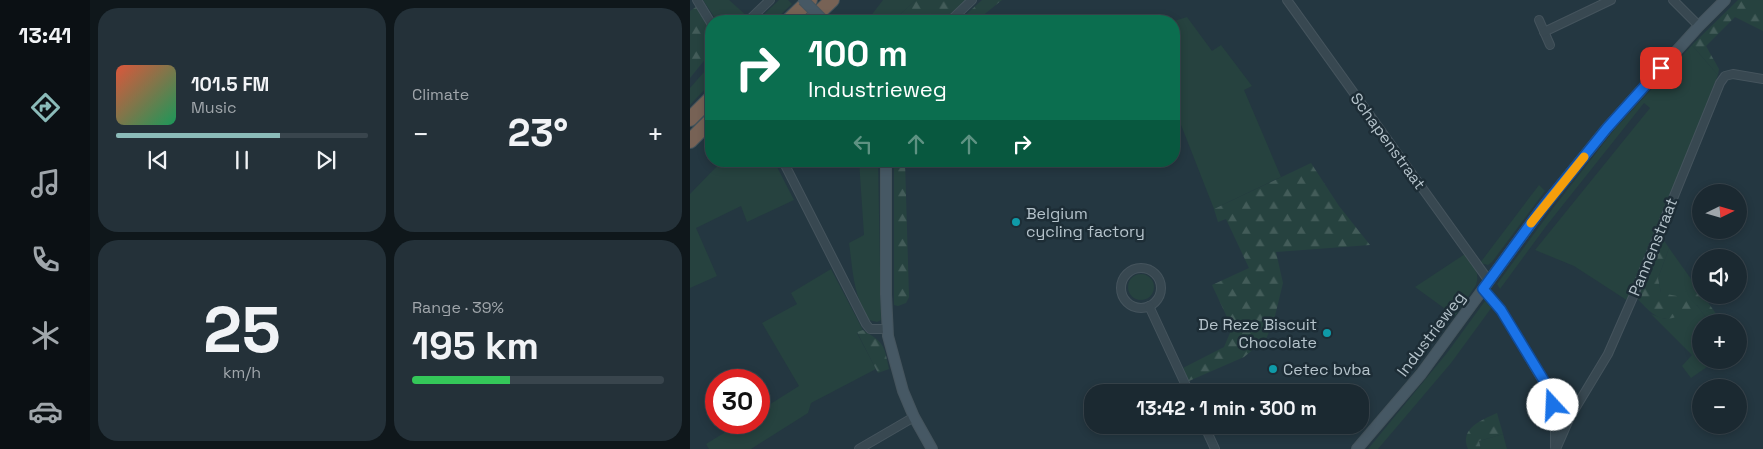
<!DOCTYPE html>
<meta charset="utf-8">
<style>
body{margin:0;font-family:"Space Grotesk",sans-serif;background:#243139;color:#f1f3f6;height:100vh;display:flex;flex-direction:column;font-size:19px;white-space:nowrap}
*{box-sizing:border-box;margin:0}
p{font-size:16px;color:#a0a6ab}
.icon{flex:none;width:28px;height:28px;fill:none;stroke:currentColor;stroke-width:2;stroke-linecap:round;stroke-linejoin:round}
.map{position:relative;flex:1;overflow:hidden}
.side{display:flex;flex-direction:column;gap:8px;padding:8px;background:#0f171b;width:600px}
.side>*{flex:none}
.guide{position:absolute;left:15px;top:15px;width:475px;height:152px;border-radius:20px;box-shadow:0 2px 8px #0003,0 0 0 1px #39454d;background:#0b6e4f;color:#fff;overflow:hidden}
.needle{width:32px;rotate:85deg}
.tools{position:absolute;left:1002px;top:184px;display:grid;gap:10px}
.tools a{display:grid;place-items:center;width:55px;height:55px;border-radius:50%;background:#1b2931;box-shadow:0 2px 8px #0003,0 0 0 1px #39454d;font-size:25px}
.speed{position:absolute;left:15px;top:369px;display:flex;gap:10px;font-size:25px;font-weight:700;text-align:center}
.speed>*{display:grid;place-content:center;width:65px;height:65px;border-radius:50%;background:#1b2931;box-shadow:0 2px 8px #0003,0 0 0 1px #39454d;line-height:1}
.speed .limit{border:8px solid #d22;background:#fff;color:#111}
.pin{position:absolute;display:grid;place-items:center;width:42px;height:42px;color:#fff;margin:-21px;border-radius:10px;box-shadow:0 2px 8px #0006}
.me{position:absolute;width:55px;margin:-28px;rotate:340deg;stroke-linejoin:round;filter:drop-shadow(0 0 4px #0008)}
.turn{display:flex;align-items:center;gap:18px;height:105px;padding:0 20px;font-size:22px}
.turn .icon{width:65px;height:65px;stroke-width:2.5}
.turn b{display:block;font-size:35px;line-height:42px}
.lanes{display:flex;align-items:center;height:48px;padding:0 20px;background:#0003;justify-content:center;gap:25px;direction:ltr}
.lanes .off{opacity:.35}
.big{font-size:38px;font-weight:600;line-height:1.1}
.side .widget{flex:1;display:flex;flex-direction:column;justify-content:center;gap:8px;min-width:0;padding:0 18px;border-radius:20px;background:#243139}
.side .dial{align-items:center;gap:0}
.dial b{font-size:65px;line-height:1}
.song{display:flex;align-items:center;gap:15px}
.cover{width:60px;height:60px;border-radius:8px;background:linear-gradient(135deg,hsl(10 70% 55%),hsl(150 70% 35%))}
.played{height:5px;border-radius:2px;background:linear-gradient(90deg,#8bbbb9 65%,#39454d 65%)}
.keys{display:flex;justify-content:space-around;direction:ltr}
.heat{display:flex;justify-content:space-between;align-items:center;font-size:28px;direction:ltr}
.charge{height:8px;border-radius:4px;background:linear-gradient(90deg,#34c759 39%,#39454d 0)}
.side .tiles{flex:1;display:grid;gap:8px;grid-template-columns:repeat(2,1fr)}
.trip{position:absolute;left:394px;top:384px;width:285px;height:50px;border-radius:20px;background:#1b2931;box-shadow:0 2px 8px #0003,0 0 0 1px #39454d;font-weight:600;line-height:50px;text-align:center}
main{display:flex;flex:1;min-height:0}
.tabs{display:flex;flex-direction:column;width:90px;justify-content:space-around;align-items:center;background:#0b1014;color:#a0a6ab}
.tabs .icon{width:35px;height:35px}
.tabs .active{color:#8bbbb9}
.tabs b{font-size:22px;color:#f1f3f6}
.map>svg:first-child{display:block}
.grass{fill:#26423f}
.forest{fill:url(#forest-firs)}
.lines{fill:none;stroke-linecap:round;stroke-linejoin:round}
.street-casing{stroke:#45545d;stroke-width:10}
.secondary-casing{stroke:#45545d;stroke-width:12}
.highway-casing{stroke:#43535b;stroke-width:16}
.street{stroke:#384851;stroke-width:8}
.secondary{stroke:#465864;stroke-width:10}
.highway{stroke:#776255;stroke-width:14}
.secondary-bridge-casing{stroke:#45545d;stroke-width:12;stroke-linecap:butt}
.secondary-bridge{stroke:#465864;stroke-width:10}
.route-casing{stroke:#114b97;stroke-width:12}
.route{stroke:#1a73e8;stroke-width:9}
.slow{stroke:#f59e0b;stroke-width:9}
.culture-dot{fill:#0f9aa8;stroke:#1d2d36;stroke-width:2}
.labels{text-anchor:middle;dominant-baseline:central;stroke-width:5;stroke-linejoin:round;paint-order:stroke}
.street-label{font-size:16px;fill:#b5c3cb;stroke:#1d2d36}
.poi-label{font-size:16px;fill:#b5c3cb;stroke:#1d2d36;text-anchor:start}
</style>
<main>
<nav class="tabs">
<b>13:41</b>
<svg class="icon active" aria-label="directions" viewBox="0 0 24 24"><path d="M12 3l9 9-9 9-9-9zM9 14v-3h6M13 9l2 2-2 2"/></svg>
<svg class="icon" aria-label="music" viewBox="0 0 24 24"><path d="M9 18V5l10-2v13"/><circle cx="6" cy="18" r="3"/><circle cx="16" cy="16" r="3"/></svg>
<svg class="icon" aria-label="phone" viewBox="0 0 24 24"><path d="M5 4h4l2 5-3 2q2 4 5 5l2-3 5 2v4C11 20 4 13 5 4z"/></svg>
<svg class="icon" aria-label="climate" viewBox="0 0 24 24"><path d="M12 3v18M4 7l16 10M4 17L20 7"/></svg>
<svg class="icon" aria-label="car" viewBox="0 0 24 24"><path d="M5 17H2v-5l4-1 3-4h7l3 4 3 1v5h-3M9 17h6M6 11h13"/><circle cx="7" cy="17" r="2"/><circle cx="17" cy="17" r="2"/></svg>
</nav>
<section class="side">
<div class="tiles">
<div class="widget">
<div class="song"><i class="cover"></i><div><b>101.5 FM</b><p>Music</p></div></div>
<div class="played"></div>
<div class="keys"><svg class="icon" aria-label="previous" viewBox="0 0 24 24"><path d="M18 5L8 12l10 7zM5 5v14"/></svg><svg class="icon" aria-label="pause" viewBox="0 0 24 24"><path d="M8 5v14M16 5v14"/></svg><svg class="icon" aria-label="next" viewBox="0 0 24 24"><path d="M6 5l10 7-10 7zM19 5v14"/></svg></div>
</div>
<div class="widget"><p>Climate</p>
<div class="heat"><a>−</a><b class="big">23°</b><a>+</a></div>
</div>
<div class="widget dial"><b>25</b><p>km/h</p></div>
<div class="widget"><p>Range · 39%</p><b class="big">195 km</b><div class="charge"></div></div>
</div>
</section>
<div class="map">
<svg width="1073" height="449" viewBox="0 0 1073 449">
<defs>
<pattern id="forest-firs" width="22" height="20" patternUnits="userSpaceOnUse" patternTransform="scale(1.25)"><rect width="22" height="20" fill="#26423f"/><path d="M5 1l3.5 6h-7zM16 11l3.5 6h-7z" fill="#435c59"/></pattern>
</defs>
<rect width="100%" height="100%" fill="#243741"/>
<g class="grass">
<path d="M13,0H39L58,17L54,21H27Z"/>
<path d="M89,0H98L102,4L84,21H67Z"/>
<path d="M193,0H226L203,21H186L180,17Z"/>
<path d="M497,17L522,51L531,45L562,86L554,90L591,177L524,209L484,107V21Z"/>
<path d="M1002,45L1028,75L938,301L884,266L845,250L960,108L954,103L857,225L810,289L807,284L863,208L924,130Z"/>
<path d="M21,64V83L0,105V88Z"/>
<path d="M32,161H84L104,200L57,222L51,206L6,228L27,276L0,288V194Z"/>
<path d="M169,161H188L191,320L187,322L179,320C163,295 163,271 159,243L174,235Z"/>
<path d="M849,185L855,191L802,262L798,265L790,263Z"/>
<path d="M979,248L1006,286L987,297L971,294L968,278Z"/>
<path d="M775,254C782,264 791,272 786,285L765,316L725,287Z"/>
<path d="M141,269L173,330L167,333L186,369L121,403L118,413L61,449H19L16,444L50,423L69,422V411L109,386L72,323L107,304L101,293Z"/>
<circle cx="451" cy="287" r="13"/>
<path d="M795,301L802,307L761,363L688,449H678L757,353Z"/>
<path d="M1007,305L1019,322H1011V360H1027L1001,378L992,366L1002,355L961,314L975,319Z"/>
<path d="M813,434L817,449H791L789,441Z"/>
</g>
<g class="forest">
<path d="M226,0H278L255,21H203Z"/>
<path d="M292,0H312L286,21H269Z"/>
<path d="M1048,0H1073V31L1045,17L1016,46L1029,69L1028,75L1002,45Z"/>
<path d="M6,7L21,32V52L0,78V11Z"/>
<path d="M204,161H215L219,297L216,303L208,306L204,305Z"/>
<path d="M621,163L649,206L680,245L586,252L593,283L584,320L576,339L554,357L499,381L493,368L534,347L542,328L522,285L559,268L536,219L528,222L524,209Z"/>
<path d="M973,239L979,248L968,278L971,293L987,296L1006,286L1032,322H1019L1007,305C977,325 970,324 946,297Z"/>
<path d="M173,330C194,343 194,344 199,369L188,373L167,332Z"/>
<path d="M807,413L813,434L789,441L791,449H778C769,428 792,420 807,413Z"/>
</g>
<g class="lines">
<defs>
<g id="street">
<path d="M7,0L21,23"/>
<path d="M597,0L799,281"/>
<path d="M983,0L1009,26"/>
<path d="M849,20L860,45"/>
<path d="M58,21L80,0"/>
<path d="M260,21L282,0"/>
<path d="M854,32L921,0"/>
<path d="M93,161L176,324L180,329H198"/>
<circle cx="451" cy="288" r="20"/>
<path d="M793,289L811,310L861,395L865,421V447"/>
<path d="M459,306L499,392"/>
<path d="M514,425L525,449"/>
<path d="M169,449L224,417"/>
<path d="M866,449L880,417L918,354L943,297L1030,83L1035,76L1043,74L1073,79"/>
</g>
<g id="secondary">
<path d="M196,161V294L198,336L213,391L224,417L242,449"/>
<path d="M667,449L731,374L853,207L917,128L1009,26L1035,0"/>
</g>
<g id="highway">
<path d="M98,21L120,0"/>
<path d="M120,21L142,0"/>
<path d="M0,119L21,98"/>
<path d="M0,141L21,120"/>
</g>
</defs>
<use href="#street" class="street-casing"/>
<use href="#secondary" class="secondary-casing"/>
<use href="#highway" class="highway-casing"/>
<use href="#street" class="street"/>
<use href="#secondary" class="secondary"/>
<use href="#highway" class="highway"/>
<defs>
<path id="secondary-bridge" d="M113,0L134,21"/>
</defs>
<use href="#secondary-bridge" class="secondary-bridge-casing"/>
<use href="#secondary-bridge" class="secondary-bridge"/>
</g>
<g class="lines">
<defs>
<path id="route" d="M863,405L856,384L811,310L793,289L853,207L917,128L971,68"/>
</defs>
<use href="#route" class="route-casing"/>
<use href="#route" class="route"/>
<path class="slow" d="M841,223L894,157"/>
</g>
<g class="culture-dot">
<circle cx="326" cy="222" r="5"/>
<circle cx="637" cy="333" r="5"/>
<circle cx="583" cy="369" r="5"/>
</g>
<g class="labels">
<g class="street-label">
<text transform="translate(698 141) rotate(54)">Schapenstraat</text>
<text transform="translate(963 247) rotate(-68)">Pannenstraat</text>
<text transform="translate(741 334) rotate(-53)">Industrieweg</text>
</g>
<g class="poi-label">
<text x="336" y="213">Belgium<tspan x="336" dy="18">cycling factory</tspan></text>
<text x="627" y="324" text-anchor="end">De Reze Biscuit<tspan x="627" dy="18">Chocolate</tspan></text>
<text x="593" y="369">Cetec bvba</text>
</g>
</g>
</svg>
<div class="tools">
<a><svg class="needle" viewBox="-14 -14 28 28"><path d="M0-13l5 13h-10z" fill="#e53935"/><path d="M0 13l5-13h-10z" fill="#a0a6ab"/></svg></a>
<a><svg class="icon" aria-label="sound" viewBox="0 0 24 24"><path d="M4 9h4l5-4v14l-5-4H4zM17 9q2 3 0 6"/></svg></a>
<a>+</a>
<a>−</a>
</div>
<div class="speed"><div class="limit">30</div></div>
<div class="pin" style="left:971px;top:68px;background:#d93025"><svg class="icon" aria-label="arrive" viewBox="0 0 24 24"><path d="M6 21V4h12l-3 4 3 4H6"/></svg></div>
<svg class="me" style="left:863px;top:405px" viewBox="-20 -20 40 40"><circle r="19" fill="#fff"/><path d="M0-13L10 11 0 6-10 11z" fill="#1a73e8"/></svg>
<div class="trip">13:42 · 1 min · 300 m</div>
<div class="guide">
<div class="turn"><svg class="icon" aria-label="right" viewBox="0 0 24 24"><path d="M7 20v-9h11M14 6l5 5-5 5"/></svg><div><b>100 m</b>Industrieweg</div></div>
<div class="lanes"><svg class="icon off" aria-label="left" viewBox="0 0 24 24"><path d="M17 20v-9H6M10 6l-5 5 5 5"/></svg><svg class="icon off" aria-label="ahead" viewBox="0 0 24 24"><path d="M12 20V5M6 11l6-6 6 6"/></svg><svg class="icon off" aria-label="ahead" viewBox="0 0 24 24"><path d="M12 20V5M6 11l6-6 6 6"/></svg><svg class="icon" aria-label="right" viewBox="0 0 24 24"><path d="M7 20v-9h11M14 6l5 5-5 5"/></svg></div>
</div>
</div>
</main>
